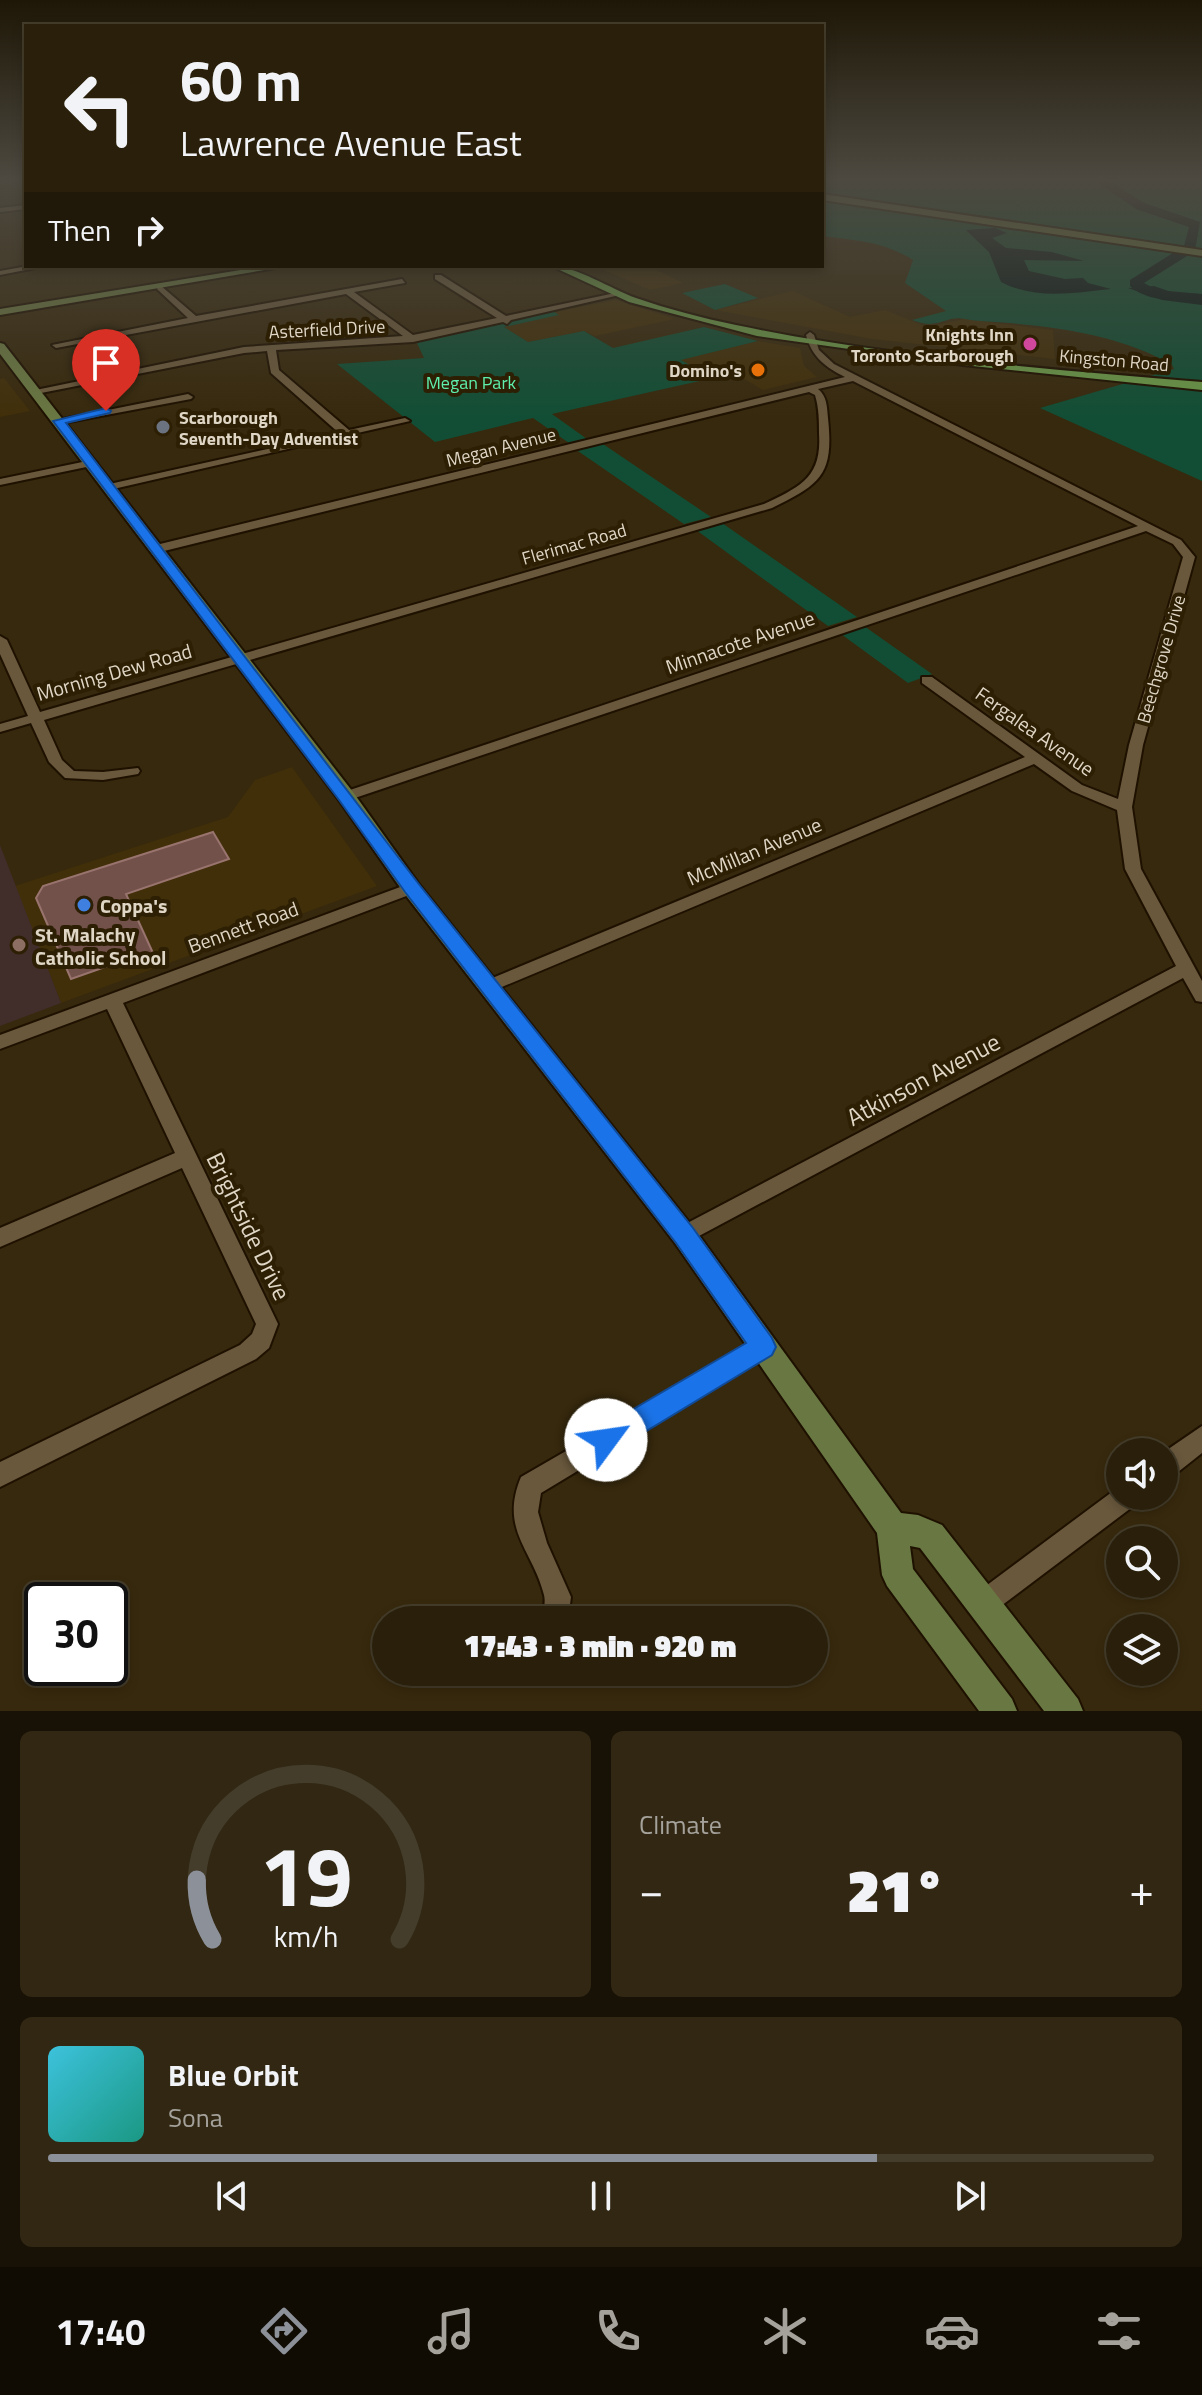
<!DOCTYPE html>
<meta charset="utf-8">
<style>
body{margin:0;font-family:"Titillium Web",sans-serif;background:#312713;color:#f1f3f6;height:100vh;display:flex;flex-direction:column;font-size:30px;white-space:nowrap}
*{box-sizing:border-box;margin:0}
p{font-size:26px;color:#a5a29c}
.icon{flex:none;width:44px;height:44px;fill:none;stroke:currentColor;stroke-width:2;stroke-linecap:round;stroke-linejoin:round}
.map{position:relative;height:1711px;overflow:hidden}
.sheet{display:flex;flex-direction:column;gap:20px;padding:20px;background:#171106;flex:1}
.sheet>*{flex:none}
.top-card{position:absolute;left:24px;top:24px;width:800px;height:244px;border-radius:0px;box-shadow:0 4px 12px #0003,0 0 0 2px #453d2b;background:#291f0a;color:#f1f3f6;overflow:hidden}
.controls{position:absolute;left:1106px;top:1438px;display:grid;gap:16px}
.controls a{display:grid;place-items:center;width:72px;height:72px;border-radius:50%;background:#291f0a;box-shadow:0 4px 12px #0003,0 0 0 2px #453d2b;font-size:40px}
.speed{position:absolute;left:24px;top:1582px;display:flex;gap:16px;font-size:40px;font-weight:700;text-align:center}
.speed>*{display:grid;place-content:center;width:104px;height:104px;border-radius:50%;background:#291f0a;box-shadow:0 4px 12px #0003,0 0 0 2px #453d2b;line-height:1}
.speed .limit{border:4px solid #111;border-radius:12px;background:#fff;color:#111}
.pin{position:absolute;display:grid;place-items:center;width:68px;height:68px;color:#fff;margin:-82px -34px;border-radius:50% 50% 50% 0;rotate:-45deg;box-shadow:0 0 8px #0007}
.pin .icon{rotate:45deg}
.me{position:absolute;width:88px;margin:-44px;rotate:59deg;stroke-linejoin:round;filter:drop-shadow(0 0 6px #0008)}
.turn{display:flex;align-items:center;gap:28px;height:168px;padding:0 24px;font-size:36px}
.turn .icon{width:104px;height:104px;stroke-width:2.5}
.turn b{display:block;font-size:56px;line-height:68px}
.then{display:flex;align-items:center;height:76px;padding:0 24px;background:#0003;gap:16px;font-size:30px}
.big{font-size:60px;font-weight:800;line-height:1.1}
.sheet .tile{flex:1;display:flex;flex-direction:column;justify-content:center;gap:12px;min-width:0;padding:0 28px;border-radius:12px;background:#312713}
.sheet .dial{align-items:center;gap:0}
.dial svg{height:208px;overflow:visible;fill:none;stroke:#453d2b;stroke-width:7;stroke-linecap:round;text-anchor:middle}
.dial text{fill:#f1f3f6;stroke:none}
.song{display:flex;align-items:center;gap:24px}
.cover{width:96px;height:96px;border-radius:12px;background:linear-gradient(135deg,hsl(190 70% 55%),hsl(170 70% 35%))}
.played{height:8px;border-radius:4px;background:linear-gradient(90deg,#8c9099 75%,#453d2b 75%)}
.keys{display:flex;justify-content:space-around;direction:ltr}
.heat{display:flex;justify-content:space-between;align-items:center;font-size:44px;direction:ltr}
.sheet .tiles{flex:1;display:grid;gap:20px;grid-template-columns:1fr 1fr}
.tile:last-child{grid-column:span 2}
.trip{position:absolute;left:372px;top:1606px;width:456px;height:80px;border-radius:40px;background:#291f0a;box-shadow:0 4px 12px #0003,0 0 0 2px #453d2b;font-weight:800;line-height:80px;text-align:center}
.menu{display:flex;height:128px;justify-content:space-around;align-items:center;background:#100c04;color:#a5a29c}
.menu .icon{width:56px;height:56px}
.menu .active{color:#8c9099}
.menu b{font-size:36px;color:#f1f3f6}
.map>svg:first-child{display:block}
.built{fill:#412f0a}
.education{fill:#412d2a}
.green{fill:#124e35}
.water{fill:#081b1c}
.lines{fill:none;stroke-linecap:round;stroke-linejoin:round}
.river{fill:#081b1c;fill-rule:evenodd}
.building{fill:#73514b;stroke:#99746e;stroke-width:2}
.street-casing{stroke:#1e1100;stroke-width:4}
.secondary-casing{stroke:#1e1100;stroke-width:4}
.primary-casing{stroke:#1e1100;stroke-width:4}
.street{fill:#69583c;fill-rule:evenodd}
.secondary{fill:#697742;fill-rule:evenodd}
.primary{fill:#699648;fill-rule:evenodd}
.route{fill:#1a73e8;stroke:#114b97;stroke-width:2}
.hotel-dot{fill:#d1479c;stroke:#2d1f03;stroke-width:3}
.food-dot{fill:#e8710a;stroke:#2d1f03;stroke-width:3}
.worship-dot{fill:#6b7280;stroke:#2d1f03;stroke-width:3}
.shop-dot{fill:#3f7fe0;stroke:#2d1f03;stroke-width:3}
.education-dot{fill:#8d6e63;stroke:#2d1f03;stroke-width:3}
.labels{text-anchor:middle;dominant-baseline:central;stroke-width:8;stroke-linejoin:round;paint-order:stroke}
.far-street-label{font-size:18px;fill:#dfd6c6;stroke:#2d1f03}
.far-poi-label{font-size:18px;font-weight:bold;fill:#dfd6c6;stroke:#2d1f03;text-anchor:end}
.far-park-label{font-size:18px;fill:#5eefad;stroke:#2d1f03}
.street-label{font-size:20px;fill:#dfd6c6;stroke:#2d1f03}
.poi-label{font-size:20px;font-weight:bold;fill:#dfd6c6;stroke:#2d1f03;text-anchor:start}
.near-street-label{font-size:24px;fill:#dfd6c6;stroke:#2d1f03}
</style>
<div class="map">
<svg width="1202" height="1711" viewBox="0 0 1202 1711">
<rect width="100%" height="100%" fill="#37290d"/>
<g class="built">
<path d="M595,266H649L683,283L650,290Z"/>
<path d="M793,291L850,317L885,310L927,327L964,319L1053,330L1055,359L872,339L715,310Z"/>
<path d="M616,300L675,319L595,336L584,331L528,342L503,327L558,315L554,312Z"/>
<path d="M758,341L800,348L804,366L817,377L763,390L734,373L713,378L679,360Z"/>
<path d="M4,378L30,411L0,417V379Z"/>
<path d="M292,767L377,886L61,1003L15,886L228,817L255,780Z"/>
</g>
<path class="education" d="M0,845L61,1003L0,1026Z"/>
<g class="green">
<path d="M822,178H1202V251L822,198Z"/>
<path d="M822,200L1202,254V481L1040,408L1174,369L1172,365C1122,335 1053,326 995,322C984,321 975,321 965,319C945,315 939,331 912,320L946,311L905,283L913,260C885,242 855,240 822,236Z"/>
<path d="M725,284L758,298L715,310L682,293Z"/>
<path d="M553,311L559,315L504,327L528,342L584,331L613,348L704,327L758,341L681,360L713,378L552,414L587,439L569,443L533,418L435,442L337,364L424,358L416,341Z"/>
<path d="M600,442L711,517L684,524L575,449Z"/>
<path d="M722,523L857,617L828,626L696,530Z"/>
<path d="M864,626L932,674L908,683L841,634Z"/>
</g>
<g class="water">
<path d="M995,228L1007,233L992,238L1006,248L1052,252L1084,261L1024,260L1029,271L1065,279L1083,278L1088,283L1111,289C1072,293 1036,300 1001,282L989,252L966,230Z"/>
<path d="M1154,286L1174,293L1202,294V305L1162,300L1128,288Z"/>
</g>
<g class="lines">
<path class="river" d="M1091,178H1105L1144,203L1200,222L1195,251L1144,283L1157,290L1202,294V302C1177,298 1150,304 1130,286V280L1184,246L1189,227L1136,209Z"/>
</g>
<path class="building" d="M213,832L229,859L126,894L153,953L141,958L139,955L71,979L36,898L43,886Z"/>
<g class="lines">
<defs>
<g id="street">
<path d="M26,205V209L0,212V208Z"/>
<path d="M28,266H46L0,275V271Z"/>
<path d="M435,275H441L506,316L620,292L624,294L511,320L507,324L503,322L413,342L276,350L279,370L349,430L405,418L410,421L109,490L105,489V485L339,433L271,373L267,351L244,353L36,394L31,391L244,347L403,336L346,294L56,348L52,345L188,318L157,289L160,285L196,316L402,279L405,283L354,292L413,335L497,318L435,279Z"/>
<path d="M810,332L814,335L819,350L834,364L1181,540L1195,557L1143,745L1132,807L1141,869L1202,981V1002L1196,1001L1183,978L684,1244L676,1241L673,1235L676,1229L1176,966L1125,869L1117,810L1072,791L1034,764L497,989H485L482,985L485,981L1025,757L922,683V677H932L1082,785L1118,799L1129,745L1183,557L1173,544L1146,531L346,801L338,796L341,793L1138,526L853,381L818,389C827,396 827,407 828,418C834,475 821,484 772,508L44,720L62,760L74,771L103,772L138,768L140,771L138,774L103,780L65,778L49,762L31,723L0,732V724L28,716L0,654V636L7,640L40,712L764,504C799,487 822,478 819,434C819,421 819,408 815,395L809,392L156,553L150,549L156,545L845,377C825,367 812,357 806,335Z"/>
<path d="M188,394L193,397L191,399L58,424L53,421Z"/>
<path d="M92,460L97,463L96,465L0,485V479Z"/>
<path d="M411,883L417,884L419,888L417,892L123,1003L278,1324L269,1348L256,1359L0,1487V1462L240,1345L252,1334L256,1324L182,1168L0,1247V1228L175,1153L107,1009L0,1049V1035Z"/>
<path d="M763,1337L771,1340L774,1347L771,1354L541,1493L538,1512L547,1543L571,1597L568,1620H542C543,1612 546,1603 544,1595C533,1550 499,1530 521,1477Z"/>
<path d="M1202,1426V1453L1173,1476L1164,1479V1452Z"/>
<path d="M1120,1486V1496H1138L1135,1505L993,1612L984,1616L975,1612L971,1603L975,1594Z"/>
</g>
<g id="secondary">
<path d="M822,194L1202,250V256L822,200Z"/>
<path d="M265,266H288L0,315V309Z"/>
<path d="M0,343L4,344L353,792L418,883L693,1227L901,1513L918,1515L942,1525L1078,1699L1083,1711H1044L920,1548L910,1546L913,1569L1012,1699L1017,1711H979L887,1586L882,1575L877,1533L675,1243L404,893L339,800L0,354Z"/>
</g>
<path id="primary" d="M551,266C576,266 611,289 636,298C668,309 702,318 736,325C889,357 1047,369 1202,382V390L963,365L757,336L629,302Z"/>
</defs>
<use href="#street" class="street-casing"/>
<use href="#secondary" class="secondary-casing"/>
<use href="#primary" class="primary-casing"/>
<use href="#street" class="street"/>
<use href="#secondary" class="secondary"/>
<use href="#primary" class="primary"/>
</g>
<linearGradient id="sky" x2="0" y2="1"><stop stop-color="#1e1707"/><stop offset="0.43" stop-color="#4d4940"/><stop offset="1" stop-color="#4d4940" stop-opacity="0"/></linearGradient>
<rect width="1202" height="417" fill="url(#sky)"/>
<path class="route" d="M106,408L111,411L110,413L66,423L418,883L693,1228L772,1338L776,1347L772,1355L615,1450L606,1454L596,1450L592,1440L596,1431L746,1343L676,1243L405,892L339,800L53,421Z"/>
<circle class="hotel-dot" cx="1030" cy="344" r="8"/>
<circle class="food-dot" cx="758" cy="370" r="8"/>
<circle class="worship-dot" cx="163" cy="427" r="8"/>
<circle class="shop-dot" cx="84" cy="905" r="8"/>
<circle class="education-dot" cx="19" cy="945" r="8"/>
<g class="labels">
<g class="far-street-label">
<text transform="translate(327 329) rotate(-3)">Asterfield Drive</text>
<text transform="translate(1114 360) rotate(5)">Kingston Road</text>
<text transform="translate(501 447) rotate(-14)">Megan Avenue</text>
<text transform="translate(574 544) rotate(-16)">Flerimac Road</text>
<text transform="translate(1161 659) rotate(-74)">Beechgrove Drive</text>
</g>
<g class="far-poi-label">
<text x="1014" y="334">Knights Inn<tspan x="1014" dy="21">Toronto Scarborough</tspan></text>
<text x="742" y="370">Domino's</text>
<text x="179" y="417" text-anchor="start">Scarborough<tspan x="179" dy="21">Seventh-Day Adventist</tspan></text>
</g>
<g class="far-park-label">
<text x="471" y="382">Megan Park</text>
</g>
<g class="street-label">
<text transform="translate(740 642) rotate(-19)">Minnacote Avenue</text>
<text transform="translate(114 672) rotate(-16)">Morning Dew Road</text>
<text transform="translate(1035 731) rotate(35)">Fergalea Avenue</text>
<text transform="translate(754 851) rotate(-23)">McMillan Avenue</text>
<text transform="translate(243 927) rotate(-20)">Bennett Road</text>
</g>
<g class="poi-label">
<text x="100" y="905">Coppa's</text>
<text x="35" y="934">St. Malachy<tspan x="35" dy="23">Catholic School</tspan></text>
</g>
<g class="near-street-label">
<text transform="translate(923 1079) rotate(-28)">Atkinson Avenue</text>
<text transform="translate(249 1226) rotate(64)">Brightside Drive</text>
</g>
</g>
</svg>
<div class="controls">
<a><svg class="icon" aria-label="sound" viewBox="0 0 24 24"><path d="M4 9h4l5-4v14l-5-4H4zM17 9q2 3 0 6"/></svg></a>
<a><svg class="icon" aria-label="search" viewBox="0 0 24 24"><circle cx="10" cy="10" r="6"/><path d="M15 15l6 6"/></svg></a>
<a><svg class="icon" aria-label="layers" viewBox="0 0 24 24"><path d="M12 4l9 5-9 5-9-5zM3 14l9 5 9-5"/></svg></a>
</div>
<div class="speed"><div class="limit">30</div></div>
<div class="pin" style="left:106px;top:411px;background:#d93025"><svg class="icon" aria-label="arrive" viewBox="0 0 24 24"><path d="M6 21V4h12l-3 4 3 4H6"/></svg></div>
<svg class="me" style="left:606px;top:1440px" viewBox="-20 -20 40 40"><circle r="19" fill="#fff"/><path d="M0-13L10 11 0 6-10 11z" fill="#1a73e8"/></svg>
<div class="trip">17:43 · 3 min · 920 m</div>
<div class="top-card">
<div class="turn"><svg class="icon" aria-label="left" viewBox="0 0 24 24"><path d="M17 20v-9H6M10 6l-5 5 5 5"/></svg><div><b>60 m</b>Lawrence Avenue East</div></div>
<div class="then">Then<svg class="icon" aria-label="right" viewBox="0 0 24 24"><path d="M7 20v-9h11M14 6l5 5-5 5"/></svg></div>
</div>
</div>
<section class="sheet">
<div class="tiles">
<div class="tile dial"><svg viewBox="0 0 100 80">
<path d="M14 69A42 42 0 1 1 86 69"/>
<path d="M14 69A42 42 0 0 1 8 46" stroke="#8c9099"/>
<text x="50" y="56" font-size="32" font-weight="700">19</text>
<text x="50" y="72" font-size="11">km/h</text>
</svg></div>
<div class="tile"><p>Climate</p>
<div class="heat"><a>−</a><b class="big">21°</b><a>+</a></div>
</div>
<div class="tile">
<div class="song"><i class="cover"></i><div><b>Blue Orbit</b><p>Sona</p></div></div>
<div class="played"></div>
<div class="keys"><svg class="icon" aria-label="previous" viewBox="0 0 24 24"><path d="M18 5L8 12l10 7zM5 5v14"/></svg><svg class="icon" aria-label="pause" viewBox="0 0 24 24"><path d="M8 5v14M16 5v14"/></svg><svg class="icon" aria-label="next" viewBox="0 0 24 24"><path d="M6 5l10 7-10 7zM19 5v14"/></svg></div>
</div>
</div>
</section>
<nav class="menu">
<b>17:40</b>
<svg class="icon active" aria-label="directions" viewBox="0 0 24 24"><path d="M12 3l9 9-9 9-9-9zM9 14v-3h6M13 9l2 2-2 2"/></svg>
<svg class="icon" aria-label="music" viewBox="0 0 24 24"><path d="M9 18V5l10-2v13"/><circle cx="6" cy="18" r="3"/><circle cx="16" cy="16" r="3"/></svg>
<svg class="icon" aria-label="phone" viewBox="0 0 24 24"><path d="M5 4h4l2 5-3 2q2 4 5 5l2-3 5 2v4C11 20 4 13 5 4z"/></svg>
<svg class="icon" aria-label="climate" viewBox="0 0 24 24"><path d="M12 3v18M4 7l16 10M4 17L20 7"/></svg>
<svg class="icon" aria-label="car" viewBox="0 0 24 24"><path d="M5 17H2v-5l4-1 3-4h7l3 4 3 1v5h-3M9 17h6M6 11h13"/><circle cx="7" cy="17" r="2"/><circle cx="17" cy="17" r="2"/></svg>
<svg class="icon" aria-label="filters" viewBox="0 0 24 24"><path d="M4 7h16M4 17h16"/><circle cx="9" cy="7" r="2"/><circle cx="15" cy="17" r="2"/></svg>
</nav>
